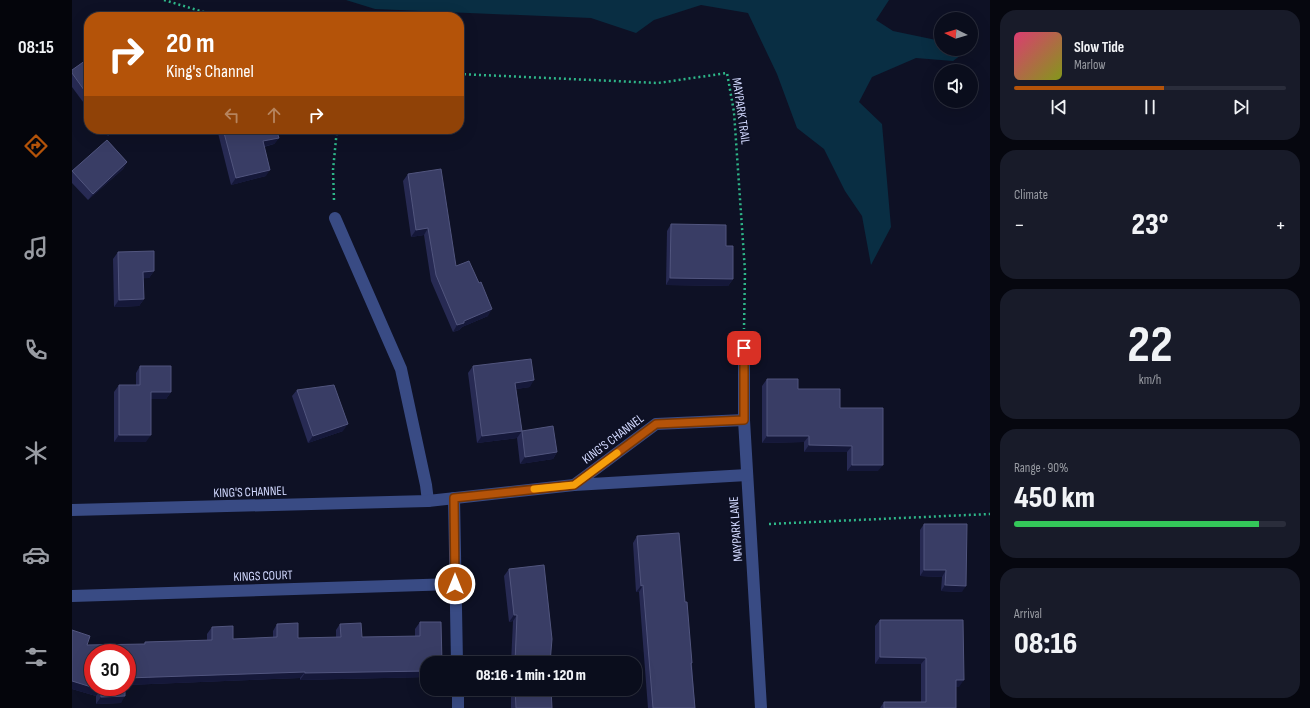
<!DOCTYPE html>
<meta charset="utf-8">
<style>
body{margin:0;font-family:"Sofia Sans Condensed",sans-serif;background:#181b29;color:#f1f3f6;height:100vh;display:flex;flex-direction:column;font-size:15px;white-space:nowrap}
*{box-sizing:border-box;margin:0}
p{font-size:13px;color:#999ca3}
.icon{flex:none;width:22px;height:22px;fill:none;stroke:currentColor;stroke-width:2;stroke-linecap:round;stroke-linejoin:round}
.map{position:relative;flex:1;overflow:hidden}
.panel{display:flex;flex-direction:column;gap:10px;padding:10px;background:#06070f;width:320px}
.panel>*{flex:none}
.hud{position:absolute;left:12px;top:12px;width:380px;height:122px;border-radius:16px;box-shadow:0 4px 16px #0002,0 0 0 1px #2a2d3b;background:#b45309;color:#fff;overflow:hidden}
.needle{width:26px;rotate:275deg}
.fabs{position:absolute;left:862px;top:12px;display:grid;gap:8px}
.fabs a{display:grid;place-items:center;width:44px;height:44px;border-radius:50%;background:#0a0d1c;box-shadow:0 4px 16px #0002,0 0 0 1px #2a2d3b;font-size:20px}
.speed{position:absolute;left:12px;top:644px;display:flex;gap:8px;font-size:20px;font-weight:700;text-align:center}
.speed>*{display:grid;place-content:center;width:52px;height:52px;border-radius:50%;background:#0a0d1c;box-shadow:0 4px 16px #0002,0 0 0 1px #2a2d3b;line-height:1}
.speed .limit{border:6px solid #d22;background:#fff;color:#111}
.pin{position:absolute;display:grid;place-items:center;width:34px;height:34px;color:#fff;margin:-17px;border-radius:8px;box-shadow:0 2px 6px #0006}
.me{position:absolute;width:44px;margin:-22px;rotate:0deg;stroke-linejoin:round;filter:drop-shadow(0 0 3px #0008)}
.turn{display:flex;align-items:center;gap:14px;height:84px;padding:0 16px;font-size:18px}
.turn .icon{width:52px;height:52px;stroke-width:2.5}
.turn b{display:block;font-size:28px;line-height:34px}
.lanes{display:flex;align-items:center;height:38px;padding:0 16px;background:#0003;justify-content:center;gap:20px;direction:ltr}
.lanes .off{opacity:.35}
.big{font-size:30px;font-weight:800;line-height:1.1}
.panel .widget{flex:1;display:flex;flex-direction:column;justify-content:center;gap:6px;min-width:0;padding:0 14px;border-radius:16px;background:#181b29}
.panel .dial{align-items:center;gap:0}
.dial b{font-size:52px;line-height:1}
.song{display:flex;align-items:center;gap:12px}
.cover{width:48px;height:48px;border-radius:6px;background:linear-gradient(135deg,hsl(340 70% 55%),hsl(70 70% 35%))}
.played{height:4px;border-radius:2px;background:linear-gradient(90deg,#b45309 55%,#2a2d3b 55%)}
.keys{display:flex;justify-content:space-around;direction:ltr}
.heat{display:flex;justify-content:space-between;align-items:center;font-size:22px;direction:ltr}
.charge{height:6px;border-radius:3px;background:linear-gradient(90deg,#34c759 90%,#2a2d3b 0)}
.trip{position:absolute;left:348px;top:656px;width:222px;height:40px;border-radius:16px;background:#0a0d1c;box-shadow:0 4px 16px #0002,0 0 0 1px #2a2d3b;font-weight:800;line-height:40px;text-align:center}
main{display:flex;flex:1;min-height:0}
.dock{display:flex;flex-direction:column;width:72px;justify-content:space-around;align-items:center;background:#04050b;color:#999ca3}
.dock .icon{width:28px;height:28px}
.dock .current{color:#b45309}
.dock b{font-size:18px;color:#f1f3f6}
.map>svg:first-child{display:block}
.water{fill:#092e43}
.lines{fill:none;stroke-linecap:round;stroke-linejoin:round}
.path{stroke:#2eb789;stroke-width:2.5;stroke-dasharray:2 3;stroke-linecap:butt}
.minor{stroke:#394b84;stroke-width:12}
.wall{fill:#272a53}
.shaded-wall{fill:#151839}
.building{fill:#393d65;stroke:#51557e}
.route-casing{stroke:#753606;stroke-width:10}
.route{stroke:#b45309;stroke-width:7}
.slow{stroke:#f59e0b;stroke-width:7}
.labels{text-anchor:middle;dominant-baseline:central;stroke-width:3.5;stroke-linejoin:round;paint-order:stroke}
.street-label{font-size:13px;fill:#d2d9ff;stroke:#0e1125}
</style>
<main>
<nav class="dock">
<b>08:15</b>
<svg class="icon current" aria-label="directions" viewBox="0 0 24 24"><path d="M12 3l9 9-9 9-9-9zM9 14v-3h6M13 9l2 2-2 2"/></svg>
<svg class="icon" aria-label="music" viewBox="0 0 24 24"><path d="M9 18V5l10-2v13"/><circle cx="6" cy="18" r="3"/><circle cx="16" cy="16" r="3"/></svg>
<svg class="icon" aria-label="phone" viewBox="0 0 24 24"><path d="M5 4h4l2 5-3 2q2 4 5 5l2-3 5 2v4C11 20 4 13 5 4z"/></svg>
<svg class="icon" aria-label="climate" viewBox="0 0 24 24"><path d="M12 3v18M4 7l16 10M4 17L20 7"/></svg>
<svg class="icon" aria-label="car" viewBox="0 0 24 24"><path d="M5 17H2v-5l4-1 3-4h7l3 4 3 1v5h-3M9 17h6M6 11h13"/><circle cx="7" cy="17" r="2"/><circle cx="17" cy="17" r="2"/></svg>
<svg class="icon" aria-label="filters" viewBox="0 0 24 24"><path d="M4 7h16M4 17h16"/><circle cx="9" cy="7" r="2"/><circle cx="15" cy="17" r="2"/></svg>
</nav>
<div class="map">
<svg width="918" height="708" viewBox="0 0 918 708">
<rect width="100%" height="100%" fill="#0e1125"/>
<path class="water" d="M274,0H817L804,20L821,31L869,41V49H897L881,61L844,58L800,77L787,102L810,124L819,227L799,265L790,216L773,191L752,149L725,128L705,74L676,13L629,5L582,20L564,33L519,18L303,9Z"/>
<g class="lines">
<g class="path">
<path d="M92,0L148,17"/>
<path d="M387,74L586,83L655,73L662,112L673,271L672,329"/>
<path d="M262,200L261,170L265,129"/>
<path d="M697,524L918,514"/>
</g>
<g class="minor">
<path d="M263,218L329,369L354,485L356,501"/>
<path d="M672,348V420L689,708"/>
<path d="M502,485L584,424L672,420"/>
<path d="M382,498L385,663"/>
<path d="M0,510L356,501L502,485L675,475"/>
<path d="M0,596L383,584"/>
<path d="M386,689V708"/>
</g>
</g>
<g class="wall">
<path d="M17,58V110L0,87V70Z"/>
<path d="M31,129H44L36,136Z"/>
<path d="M145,129H204L207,138L202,144L192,147L194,176L159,185Z"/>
<path d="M35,140L55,162L51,169L16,200L0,183V172Z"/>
<path d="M336,174L384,266L416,316L390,327L387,330L381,332L359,281L352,235L339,237L331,181Z"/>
<path d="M599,224L654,246L661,279L656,286L594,285L595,231Z"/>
<path d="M46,252L82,271L77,278H71L72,299L67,306L42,307L41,259Z"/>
<path d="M68,366L99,392L94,399H79L74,442H42V392L47,385H64V373Z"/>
<path d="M401,366L458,387L444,389L450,431L485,452L481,459L448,464L445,438L405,443L396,373Z"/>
<path d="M695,379L726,389L768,408L806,471H775V452H732V442L690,443V386Z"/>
<path d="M225,390L271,431L236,443L220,396Z"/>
<path d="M852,524L890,592L869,591L870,577L848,576V530Z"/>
<path d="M565,536L613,602L620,664L623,708H576L567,592H564L561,543Z"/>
<path d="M437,569L478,663H439L441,621L437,622L432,576Z"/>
<path d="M808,620H891L887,687H884V708H808L812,702H849V664H803V626Z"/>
<path d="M348,622L355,663V677L228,680V678L55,685V653L53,687L49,703L24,704V696L0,689V630L15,645L72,644L73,642L135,640V634L140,627L161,639L201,638V631L205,624L226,638L264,637V630L268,624L290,637L343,636V629Z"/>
<path d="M439,689H479L480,708H439Z"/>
</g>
<g class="shaded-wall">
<path d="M40,129H44L36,136Z"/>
<path d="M207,138L202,144L186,148L191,141Z"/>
<path d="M55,162L51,169L16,200L21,194Z"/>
<path d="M198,170L194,176L159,185L164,178Z"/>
<path d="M356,228L352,235L339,237L344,230Z"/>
<path d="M82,271L77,278L66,279L71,272Z"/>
<path d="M598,278L661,279L656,286L594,285Z"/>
<path d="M72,299L67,306L42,307L47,300Z"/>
<path d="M420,309L416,316L390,327L387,330L381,332L385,325L392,321Z"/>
<path d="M462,380L458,387L438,390L443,383Z"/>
<path d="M79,392H99L94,399H74Z"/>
<path d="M276,424L271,431L236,443L241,436Z"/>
<path d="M450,431L445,438L405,443L410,436Z"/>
<path d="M47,435H79L74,442H42Z"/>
<path d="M695,436H737L732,442L690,443Z"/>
<path d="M737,445L780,446L775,452H732Z"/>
<path d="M485,452L481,459L448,464L453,457Z"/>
<path d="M780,465H811L806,471H775Z"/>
<path d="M852,570H874L870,577L848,576Z"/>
<path d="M571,585L567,592H564L569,586Z"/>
<path d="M873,585L894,586L890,592L869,591Z"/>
<path d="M442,615H445L441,621L437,622Z"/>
<path d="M808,657L854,658L849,664H803Z"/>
<path d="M355,671V677L228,680L233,673Z"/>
<path d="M233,672L228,678L55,685V678Z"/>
<path d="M884,680H892L887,687H880Z"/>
<path d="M0,681L29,690L24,696L0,689Z"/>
<path d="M53,696L49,703L24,704L29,697Z"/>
</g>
<g class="building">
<path d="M17,58V97L0,73V70Z"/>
<path d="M151,129H204L207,138L191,141L198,170L164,178Z"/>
<path d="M35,140L55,162L21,194L0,171Z"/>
<path d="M369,169L384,266L397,261L407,283L409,282L420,309L392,321V323L385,325L364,275L356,228L344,230L336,174Z"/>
<path d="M599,224L654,225V246H661V279L598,278Z"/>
<path d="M82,251V271L71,272L72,299L47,300L46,252Z"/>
<path d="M459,359L462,380L443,383L450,431L410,436L401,366Z"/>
<path d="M68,366H99V392H79V435H47V385H68Z"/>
<path d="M695,379H726V389H768V408H811V465H780V446L737,445V436H695Z"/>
<path d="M262,385L276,424L241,436L225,390Z"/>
<path d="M481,426L485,452L453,457L450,431Z"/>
<path d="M852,524H895L894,586L873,585L874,570H852Z"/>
<path d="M607,533L613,602H615L620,663H619L623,708H581L571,585L569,586L565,536Z"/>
<path d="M472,565L480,639L478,663H443L445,615H442L437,569Z"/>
<path d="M808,620H891L892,680H884V708H812V702H854V658L808,657Z"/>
<path d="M348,622H369L370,663H355V671L233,673V672L55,678V653H21V687H53V696L29,697V690L0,681V630L18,636L15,645L73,644V642L140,640V627L161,626V639L205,637V624L226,623V638L269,637L268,624L289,623L290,637L348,636Z"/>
<path d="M443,689H479L480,708H444Z"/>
</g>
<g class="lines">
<defs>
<path id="route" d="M383,584L382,498L502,485L584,424L672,420V348"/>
</defs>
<use href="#route" class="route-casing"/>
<use href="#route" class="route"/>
<path class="slow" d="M462,489L502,485L545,453"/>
</g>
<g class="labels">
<g class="street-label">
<text transform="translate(669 111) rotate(82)">MAYPARK TRAIL</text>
<text transform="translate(541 439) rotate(-37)">KING'S CHANNEL</text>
<text transform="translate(178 492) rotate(-2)">KING'S CHANNEL</text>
<text transform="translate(664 529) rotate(-94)">MAYPARK LANE</text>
<text transform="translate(191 576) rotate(-2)">KINGS COURT</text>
</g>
</g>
</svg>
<div class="fabs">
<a><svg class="needle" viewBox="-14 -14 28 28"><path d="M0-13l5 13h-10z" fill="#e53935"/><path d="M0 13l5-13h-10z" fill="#999ca3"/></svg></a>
<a><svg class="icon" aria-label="sound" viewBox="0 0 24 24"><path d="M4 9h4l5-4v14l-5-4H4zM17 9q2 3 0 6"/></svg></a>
</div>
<div class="speed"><div class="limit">30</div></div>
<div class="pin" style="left:672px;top:348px;background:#d93025"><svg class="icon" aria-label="arrive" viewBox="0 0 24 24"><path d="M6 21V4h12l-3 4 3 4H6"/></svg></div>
<svg class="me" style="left:383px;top:584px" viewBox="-20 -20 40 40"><circle r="17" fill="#b45309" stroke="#fff" stroke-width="3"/><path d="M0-11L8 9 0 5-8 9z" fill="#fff"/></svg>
<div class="trip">08:16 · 1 min · 120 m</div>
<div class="hud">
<div class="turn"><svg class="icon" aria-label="right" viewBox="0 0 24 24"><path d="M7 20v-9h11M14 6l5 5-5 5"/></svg><div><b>20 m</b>King's Channel</div></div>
<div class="lanes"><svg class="icon off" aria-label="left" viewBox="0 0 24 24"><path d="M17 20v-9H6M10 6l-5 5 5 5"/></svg><svg class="icon off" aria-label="ahead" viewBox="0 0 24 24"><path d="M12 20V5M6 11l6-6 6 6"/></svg><svg class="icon" aria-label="right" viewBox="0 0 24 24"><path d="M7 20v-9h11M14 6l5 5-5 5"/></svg></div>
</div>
</div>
<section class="panel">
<div class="widget">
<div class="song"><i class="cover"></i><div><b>Slow Tide</b><p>Marlow</p></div></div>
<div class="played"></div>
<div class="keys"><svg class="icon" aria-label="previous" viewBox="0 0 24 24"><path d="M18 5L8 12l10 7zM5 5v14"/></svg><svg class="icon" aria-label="pause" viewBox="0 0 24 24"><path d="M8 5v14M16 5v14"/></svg><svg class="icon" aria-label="next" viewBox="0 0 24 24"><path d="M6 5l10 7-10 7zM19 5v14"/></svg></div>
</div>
<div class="widget"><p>Climate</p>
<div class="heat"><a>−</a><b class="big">23°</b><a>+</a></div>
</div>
<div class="widget dial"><b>22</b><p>km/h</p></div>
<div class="widget"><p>Range · 90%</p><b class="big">450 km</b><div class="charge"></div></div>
<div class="widget"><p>Arrival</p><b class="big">08:16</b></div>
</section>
</main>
